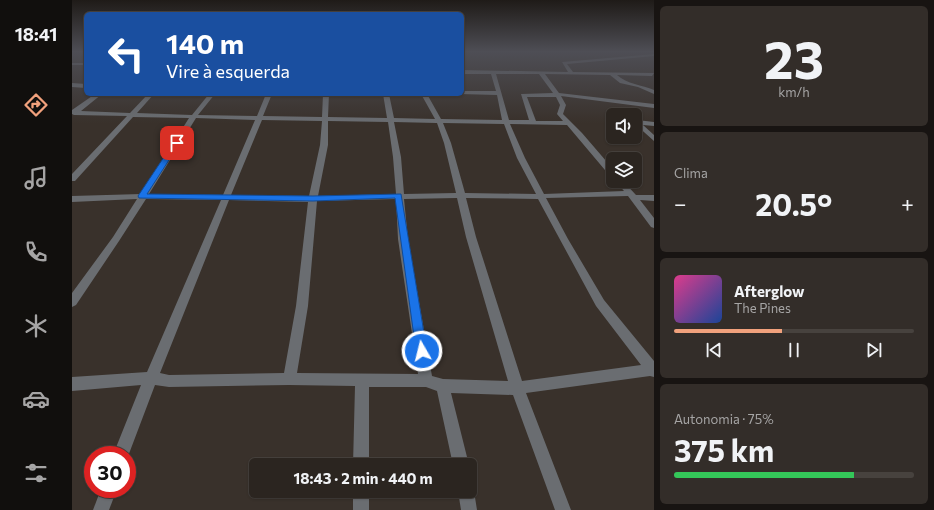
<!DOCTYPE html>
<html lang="pt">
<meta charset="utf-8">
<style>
body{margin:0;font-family:Commissioner,sans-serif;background:#332d29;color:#f1f3f6;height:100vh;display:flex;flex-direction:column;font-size:15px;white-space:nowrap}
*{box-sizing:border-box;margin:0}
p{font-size:13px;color:#a6a5a5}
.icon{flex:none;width:22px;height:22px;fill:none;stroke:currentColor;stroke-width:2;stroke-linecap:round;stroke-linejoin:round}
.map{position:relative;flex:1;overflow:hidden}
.side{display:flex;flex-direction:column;gap:6px;padding:6px;background:#181412;width:280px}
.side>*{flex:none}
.banner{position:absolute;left:12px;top:12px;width:380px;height:84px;border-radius:6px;box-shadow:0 1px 3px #0004,0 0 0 1px #47423e;background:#1a4fa0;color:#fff;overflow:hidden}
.buttons{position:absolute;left:534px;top:108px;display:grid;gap:8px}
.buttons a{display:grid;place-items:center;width:36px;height:36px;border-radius:6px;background:#2b2520;box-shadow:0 1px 3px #0004,0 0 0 1px #47423e;font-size:20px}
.speed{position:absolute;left:12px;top:446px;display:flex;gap:8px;font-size:20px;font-weight:700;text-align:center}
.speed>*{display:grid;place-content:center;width:52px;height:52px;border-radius:50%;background:#2b2520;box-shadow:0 1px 3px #0004,0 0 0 1px #47423e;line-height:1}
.speed .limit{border:6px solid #d22;background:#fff;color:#111}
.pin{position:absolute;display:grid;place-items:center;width:34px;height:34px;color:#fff;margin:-17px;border-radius:8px;box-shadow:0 2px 6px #0006}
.me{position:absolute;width:44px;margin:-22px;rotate:352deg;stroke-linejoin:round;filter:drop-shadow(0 0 3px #0008)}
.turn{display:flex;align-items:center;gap:14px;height:84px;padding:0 16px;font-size:18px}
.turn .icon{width:52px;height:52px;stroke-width:2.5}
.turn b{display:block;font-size:28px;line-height:34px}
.big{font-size:30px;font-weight:700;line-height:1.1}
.side .tile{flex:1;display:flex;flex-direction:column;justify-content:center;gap:6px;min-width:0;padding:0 14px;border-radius:6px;background:#332d29}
.side .dial{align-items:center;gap:0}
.dial b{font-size:52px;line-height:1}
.song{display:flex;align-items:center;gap:12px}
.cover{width:48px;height:48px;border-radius:6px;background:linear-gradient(135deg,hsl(330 70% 55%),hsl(220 70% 35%))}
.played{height:4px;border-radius:2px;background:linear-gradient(90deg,#f1a17c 45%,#47423e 45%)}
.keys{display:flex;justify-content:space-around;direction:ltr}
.heat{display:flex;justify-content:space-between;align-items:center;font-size:22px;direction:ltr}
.charge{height:6px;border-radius:3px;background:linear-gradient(90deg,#34c759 75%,#47423e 0)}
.trip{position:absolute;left:177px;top:458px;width:228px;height:40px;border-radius:6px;background:#2b2520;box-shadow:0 1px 3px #0004,0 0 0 1px #47423e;font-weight:700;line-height:40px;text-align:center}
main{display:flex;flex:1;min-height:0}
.tab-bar{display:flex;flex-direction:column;width:72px;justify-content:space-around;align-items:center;background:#110f0d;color:#a6a5a5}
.tab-bar .icon{width:28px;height:28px}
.tab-bar .on{color:#f1a17c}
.tab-bar b{font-size:18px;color:#f1f3f6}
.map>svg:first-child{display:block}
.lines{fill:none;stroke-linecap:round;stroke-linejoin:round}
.minor{fill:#6a6d71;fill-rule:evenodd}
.route{fill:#1a73e8;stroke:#114b97}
</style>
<main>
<nav class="tab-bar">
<b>18:41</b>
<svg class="icon on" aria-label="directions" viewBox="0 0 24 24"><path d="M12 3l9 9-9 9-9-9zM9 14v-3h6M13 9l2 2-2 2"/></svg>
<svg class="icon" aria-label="music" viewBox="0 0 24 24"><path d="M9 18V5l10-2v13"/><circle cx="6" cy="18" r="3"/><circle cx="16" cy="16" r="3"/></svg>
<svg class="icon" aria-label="phone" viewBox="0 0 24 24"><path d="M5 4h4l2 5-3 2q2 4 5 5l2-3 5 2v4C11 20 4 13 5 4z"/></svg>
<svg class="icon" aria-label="climate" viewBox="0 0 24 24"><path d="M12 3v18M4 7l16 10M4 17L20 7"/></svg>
<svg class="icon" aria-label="car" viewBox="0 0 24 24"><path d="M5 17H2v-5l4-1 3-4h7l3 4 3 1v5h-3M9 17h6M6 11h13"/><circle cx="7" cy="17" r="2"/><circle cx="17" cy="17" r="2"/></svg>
<svg class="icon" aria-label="filters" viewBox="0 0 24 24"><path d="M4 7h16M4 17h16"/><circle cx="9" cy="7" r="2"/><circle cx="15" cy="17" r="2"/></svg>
</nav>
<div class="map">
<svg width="582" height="510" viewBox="0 0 582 510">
<rect width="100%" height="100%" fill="#39312b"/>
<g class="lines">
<g class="minor">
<path d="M582,54V56L495,64L501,72L582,73L580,76L545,75C555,84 570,85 582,90V94L566,87L548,83L538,75L473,74L487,93L582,104V108L489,96L494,105L491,114L510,133L541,169V176H538L495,125L438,124L453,158L472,194L552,191L543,181H551L564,195H582V201L568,200L582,218V228L579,227L556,196L474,198L496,239L532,300L582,361V377L578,376L454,393L499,510H483L441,395L379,393L397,465H381L365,391L354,387H297V465H281L283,386L217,385L97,387L83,385L55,459V455H41L69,385L0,391V377L75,372L149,200L74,199L47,241L4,305L0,307V293L41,237L65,199L0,202V196L69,194L117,118L61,117L3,181H0V174L55,116L2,115L0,114V110L23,94H30L9,111L58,113L76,94H82L65,113L120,115L137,94H143L126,115L185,116L194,94H200L191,116L250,117L251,94H257L256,117L315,118L311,94H317L322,118L363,119L349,94H355L369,119L430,120L425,95L388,94H390V91H424L419,74H390V70L496,72L490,62ZM424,74H467L481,93L449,94L457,120H437ZM455,97H484L488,105L485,114L491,121H464ZM124,118L183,120L151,195L77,194ZM190,120L250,121L248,145L237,196L159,195ZM256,121L316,122L321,157L324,194L246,196L256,145ZM322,122L365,123L372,143L384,193L332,194L329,157ZM371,123L432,124L445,158L464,194L393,193L379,143ZM385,198L394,237L436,381L371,379L360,376L336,239L332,199ZM394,198L466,199L524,306L569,365L450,381L404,237ZM324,199L326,239L346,374L225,373L236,306L245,201ZM157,200L236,202L224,306L212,373L97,375L88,373Z"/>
<rect x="0" y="63" width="14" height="2"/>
<path d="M0,83L14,84V88L0,87Z"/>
<path d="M565,120L582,122V126L571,125L582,135V141L563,124V121Z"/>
<path d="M398,484L402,491L405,510H389L386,491H398Z"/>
<path d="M29,489H45L37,510H21Z"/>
<rect x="281" y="491" width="16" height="19"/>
</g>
</g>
<linearGradient id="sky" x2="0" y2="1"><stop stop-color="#1f1b18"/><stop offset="0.42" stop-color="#4e4e55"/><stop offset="1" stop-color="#4e4e55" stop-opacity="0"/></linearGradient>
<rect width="582" height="123" fill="url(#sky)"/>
<path class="route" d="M105,141L108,143L75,194L241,196L329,194L355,351L354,355L350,356L346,355L344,351L323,198L241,201L67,198L66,196L102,142Z"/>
</svg>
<div class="buttons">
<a><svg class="icon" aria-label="sound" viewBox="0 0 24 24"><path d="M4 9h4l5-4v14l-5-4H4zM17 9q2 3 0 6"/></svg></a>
<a><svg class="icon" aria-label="layers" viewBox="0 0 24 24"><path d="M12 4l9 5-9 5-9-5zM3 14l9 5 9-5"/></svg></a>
</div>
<div class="speed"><div class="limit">30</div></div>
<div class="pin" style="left:105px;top:143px;background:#d93025"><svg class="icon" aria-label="arrive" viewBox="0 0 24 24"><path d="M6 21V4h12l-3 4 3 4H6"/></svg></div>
<svg class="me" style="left:350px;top:351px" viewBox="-20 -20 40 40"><circle r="17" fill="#1a73e8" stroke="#fff" stroke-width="3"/><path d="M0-11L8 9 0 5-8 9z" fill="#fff"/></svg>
<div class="trip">18:43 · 2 min · 440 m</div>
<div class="banner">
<div class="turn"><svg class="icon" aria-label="left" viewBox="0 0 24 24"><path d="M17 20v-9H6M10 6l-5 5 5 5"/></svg><div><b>140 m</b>Vire à esquerda</div></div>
</div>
</div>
<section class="side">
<div class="tile dial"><b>23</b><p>km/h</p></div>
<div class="tile"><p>Clima</p>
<div class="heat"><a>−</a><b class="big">20.5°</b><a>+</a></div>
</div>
<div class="tile">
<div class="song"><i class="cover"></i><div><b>Afterglow</b><p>The Pines</p></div></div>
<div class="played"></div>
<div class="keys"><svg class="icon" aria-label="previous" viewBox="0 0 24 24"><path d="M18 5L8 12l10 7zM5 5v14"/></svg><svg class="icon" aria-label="pause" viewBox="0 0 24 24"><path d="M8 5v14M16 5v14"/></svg><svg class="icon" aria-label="next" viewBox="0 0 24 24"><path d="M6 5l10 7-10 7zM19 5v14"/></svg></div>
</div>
<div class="tile"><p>Autonomia · 75%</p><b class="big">375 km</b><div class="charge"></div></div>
</section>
</main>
